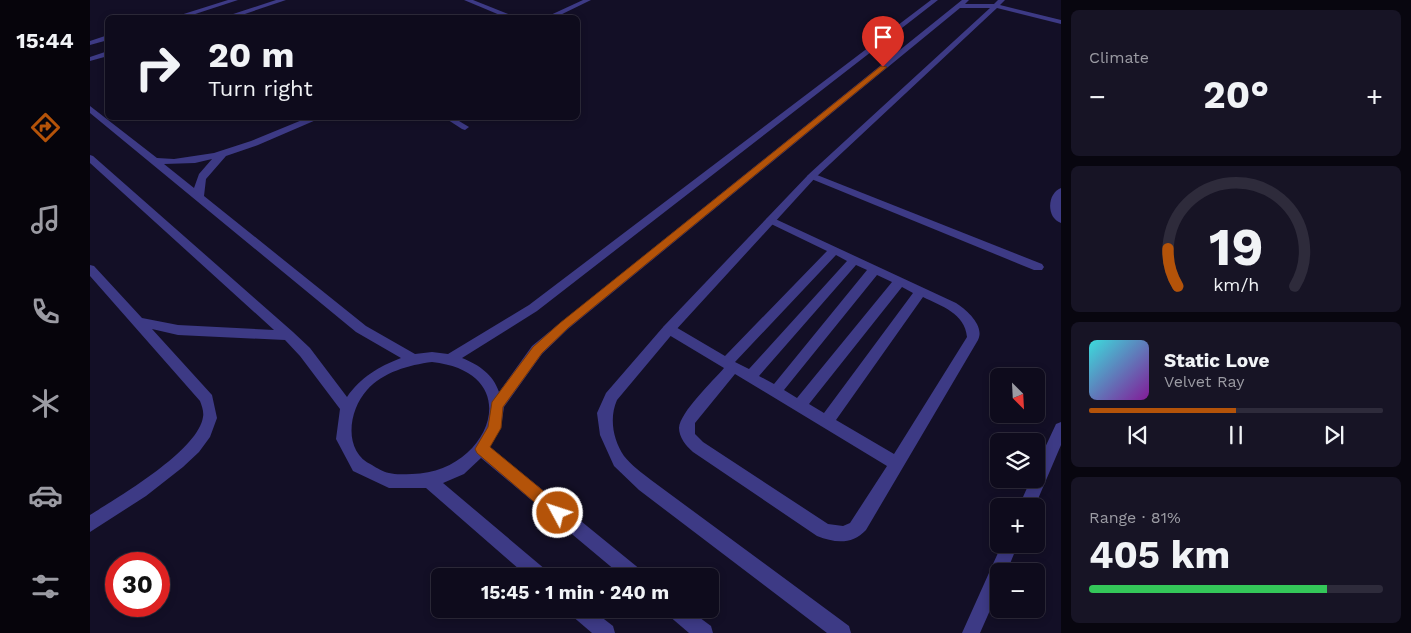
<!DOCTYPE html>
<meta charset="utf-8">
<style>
body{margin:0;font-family:"Work Sans",sans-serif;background:#171425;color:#f1f3f6;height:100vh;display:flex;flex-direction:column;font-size:19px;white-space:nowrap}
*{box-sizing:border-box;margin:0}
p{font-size:16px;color:#9b9ba3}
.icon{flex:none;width:28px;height:28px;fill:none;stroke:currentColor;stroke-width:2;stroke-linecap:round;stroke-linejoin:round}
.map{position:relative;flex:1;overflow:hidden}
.sheet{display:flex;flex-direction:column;gap:10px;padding:10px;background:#08060f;width:350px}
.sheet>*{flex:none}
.guide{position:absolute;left:15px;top:15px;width:475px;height:105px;border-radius:8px;box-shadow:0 2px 8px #0003,0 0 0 1px #2e2b3b;background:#0e0b1c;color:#f1f3f6;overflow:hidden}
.needle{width:32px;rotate:156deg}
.fabs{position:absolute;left:900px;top:368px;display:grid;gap:10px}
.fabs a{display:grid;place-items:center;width:55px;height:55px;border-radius:8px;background:#0e0b1c;box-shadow:0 2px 8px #0003,0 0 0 1px #2e2b3b;font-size:25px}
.speed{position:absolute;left:15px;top:552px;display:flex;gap:10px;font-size:25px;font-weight:700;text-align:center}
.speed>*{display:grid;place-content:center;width:65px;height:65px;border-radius:50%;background:#0e0b1c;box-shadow:0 2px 8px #0003,0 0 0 1px #2e2b3b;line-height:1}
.speed .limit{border:8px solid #d22;background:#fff;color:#111}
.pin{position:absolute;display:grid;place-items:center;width:42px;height:42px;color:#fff;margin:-51px -21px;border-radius:50% 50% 50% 0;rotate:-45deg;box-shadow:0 0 5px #0007}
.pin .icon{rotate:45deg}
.me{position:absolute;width:55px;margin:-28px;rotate:310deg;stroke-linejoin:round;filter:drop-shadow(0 0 4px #0008)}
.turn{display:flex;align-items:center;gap:18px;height:105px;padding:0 20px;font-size:22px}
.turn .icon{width:65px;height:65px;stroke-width:2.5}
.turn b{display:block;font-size:35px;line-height:42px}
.big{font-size:38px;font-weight:700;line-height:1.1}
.sheet .card{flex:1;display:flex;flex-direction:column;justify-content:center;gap:8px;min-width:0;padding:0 18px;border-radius:8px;background:#171425}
.sheet .dial{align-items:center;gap:0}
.dial svg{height:130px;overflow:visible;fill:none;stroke:#2e2b3b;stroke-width:7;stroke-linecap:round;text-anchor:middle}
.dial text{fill:#f1f3f6;stroke:none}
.song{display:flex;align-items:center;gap:15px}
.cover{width:60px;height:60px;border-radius:8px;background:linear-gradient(135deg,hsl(180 70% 55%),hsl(290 70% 35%))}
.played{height:5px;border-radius:2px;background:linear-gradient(90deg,#b45309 50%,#2e2b3b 50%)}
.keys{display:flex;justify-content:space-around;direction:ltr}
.heat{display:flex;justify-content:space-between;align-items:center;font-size:28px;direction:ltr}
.charge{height:8px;border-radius:4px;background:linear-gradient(90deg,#34c759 81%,#2e2b3b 0)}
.trip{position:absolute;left:341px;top:568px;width:288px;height:50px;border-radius:8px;background:#0e0b1c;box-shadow:0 2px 8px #0003,0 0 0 1px #2e2b3b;font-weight:700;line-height:50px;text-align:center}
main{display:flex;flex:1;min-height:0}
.tabs{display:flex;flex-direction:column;width:90px;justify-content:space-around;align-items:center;background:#06040b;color:#9b9ba3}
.tabs .icon{width:35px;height:35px}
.tabs .active{color:#b45309}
.tabs b{font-size:22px;color:#f1f3f6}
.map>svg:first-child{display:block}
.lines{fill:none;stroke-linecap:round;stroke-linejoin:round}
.lane{fill:#3d3a85;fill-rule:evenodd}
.street{fill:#3d3a85;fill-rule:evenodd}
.route{fill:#b45309;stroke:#753606}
</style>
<main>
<nav class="tabs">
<b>15:44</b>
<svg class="icon active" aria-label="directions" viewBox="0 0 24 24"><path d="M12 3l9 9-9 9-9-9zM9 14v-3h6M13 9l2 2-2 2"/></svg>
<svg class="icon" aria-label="music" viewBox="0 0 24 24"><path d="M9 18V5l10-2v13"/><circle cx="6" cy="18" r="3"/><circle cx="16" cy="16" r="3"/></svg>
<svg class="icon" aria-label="phone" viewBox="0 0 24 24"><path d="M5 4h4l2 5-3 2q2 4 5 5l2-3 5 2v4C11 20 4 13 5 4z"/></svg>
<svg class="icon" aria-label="climate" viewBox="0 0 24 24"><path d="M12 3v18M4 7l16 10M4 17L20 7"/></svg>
<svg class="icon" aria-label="car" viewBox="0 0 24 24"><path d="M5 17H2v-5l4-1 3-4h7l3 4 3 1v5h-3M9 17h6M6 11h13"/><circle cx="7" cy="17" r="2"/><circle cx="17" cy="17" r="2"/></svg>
<svg class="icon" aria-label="filters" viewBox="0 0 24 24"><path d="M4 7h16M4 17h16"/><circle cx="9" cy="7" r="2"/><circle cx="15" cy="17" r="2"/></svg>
</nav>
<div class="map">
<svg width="971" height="633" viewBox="0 0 971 633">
<rect width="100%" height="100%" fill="#130f26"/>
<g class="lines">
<g class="lane">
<path d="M722,173L952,264L954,267L952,270H944L719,178L717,176Z"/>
<path d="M681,217L866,303C877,310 895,326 888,340L776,530C762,545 745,543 727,536L603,452C596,446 589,437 589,428C590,412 623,381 634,368L574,332L573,329L574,326H584L635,356L737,251L677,222L676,220L677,218ZM746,255L757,261L659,369L645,362ZM766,265L777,270L684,384L669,376ZM787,275L802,282L707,398L694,390ZM812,287L823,293L734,413L719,404ZM833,297C851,306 875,313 877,337L804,454L746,420ZM645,374L797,466L760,523L753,526L738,524L613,442L605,434V423Z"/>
</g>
<g class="street">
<path d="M138,0H148L93,18H81Z"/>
<path d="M186,0H196L143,18H131Z"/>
<path d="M374,0H383L428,18H417Z"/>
<path d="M493,0H501L464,18H454Z"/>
<path d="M841,0H848L447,311L372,358C389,365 403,374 409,392L442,346L470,323L872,0H879L875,4H904L908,0H915L910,5L971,20V24L907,8L725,178L584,332L527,400C519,418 523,440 534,456C541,465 552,473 561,480L759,626L761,633H737L549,490L524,466L510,435L507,413L516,393L574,326L719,174L900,8H870L478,329L452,354L414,407L411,428L400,447L551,570L554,576H532L391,458L374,474L353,483L456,570L459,576H437L336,488H299L263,471L246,439L250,409L210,356L195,340L88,335L62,329L122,395L127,418L120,437L109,452L93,467L56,496L0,532V515C28,497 108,451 113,417C114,412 112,406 110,401L0,276V265L4,266L52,318L88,325L184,330L0,163V155L3,156L203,332L220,348L257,397C271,377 288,367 311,358L266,332L0,113V106L67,158L84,159L124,153L161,141L217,118H227L226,120L168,145L136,156L116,179L114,196L276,326L325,354L342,352L358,354L439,305ZM122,159L109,174L104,188L74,164L105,163ZM342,362C440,373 398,474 322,474C315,474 306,475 299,473C293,472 287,468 282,465C253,452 258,411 277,390C293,372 319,365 342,362Z"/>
<path d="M18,35V40L0,45V41Z"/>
<path d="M18,51V56L0,61V57Z"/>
<path d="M355,118H364L379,127L375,130L372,129Z"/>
<path d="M971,188V223C956,218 957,193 971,188Z"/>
<path d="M971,422V445L945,506H929L941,479H946V467L966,424Z"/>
<path d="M912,544H928L917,571H909V590L890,633H872Z"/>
<path d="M478,609H501L523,626L525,633H502L481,615Z"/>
<path d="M575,609H598L621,626L623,633H599L578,615Z"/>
</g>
</g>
<path class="route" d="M791,66L797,67L478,328L452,353L413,407L411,428L400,447L474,508L476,513L474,518L468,520L463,518L387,453L385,449L398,427L402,402L443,347L470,323Z"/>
</svg>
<div class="fabs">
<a><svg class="needle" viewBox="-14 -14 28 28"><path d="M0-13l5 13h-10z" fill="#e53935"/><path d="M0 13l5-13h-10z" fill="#9b9ba3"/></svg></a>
<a><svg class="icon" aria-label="layers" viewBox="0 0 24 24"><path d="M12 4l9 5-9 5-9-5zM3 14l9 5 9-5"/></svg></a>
<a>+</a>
<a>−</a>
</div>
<div class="speed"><div class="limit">30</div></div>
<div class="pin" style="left:793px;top:67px;background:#d93025"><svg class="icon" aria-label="arrive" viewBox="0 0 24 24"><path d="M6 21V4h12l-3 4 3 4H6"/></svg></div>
<svg class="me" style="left:468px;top:513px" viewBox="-20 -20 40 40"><circle r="17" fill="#b45309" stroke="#fff" stroke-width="3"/><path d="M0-11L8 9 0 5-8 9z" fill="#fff"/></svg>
<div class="trip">15:45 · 1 min · 240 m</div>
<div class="guide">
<div class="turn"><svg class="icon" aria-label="right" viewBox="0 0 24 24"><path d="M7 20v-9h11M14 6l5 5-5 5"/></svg><div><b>20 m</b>Turn right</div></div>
</div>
</div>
<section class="sheet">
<div class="card"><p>Climate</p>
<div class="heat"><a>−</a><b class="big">20°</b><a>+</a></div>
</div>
<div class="card dial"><svg viewBox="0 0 100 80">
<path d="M14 69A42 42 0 1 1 86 69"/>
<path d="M14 69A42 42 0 0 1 8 46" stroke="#b45309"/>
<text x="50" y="56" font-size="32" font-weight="700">19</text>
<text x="50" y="72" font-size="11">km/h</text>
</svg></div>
<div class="card">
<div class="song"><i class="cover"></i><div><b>Static Love</b><p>Velvet Ray</p></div></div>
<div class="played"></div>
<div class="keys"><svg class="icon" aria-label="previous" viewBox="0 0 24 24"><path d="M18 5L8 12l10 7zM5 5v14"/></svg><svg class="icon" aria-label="pause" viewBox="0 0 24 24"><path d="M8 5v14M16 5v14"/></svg><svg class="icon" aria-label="next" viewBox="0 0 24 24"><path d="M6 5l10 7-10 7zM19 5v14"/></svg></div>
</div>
<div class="card"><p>Range · 81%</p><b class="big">405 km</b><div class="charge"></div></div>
</section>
</main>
